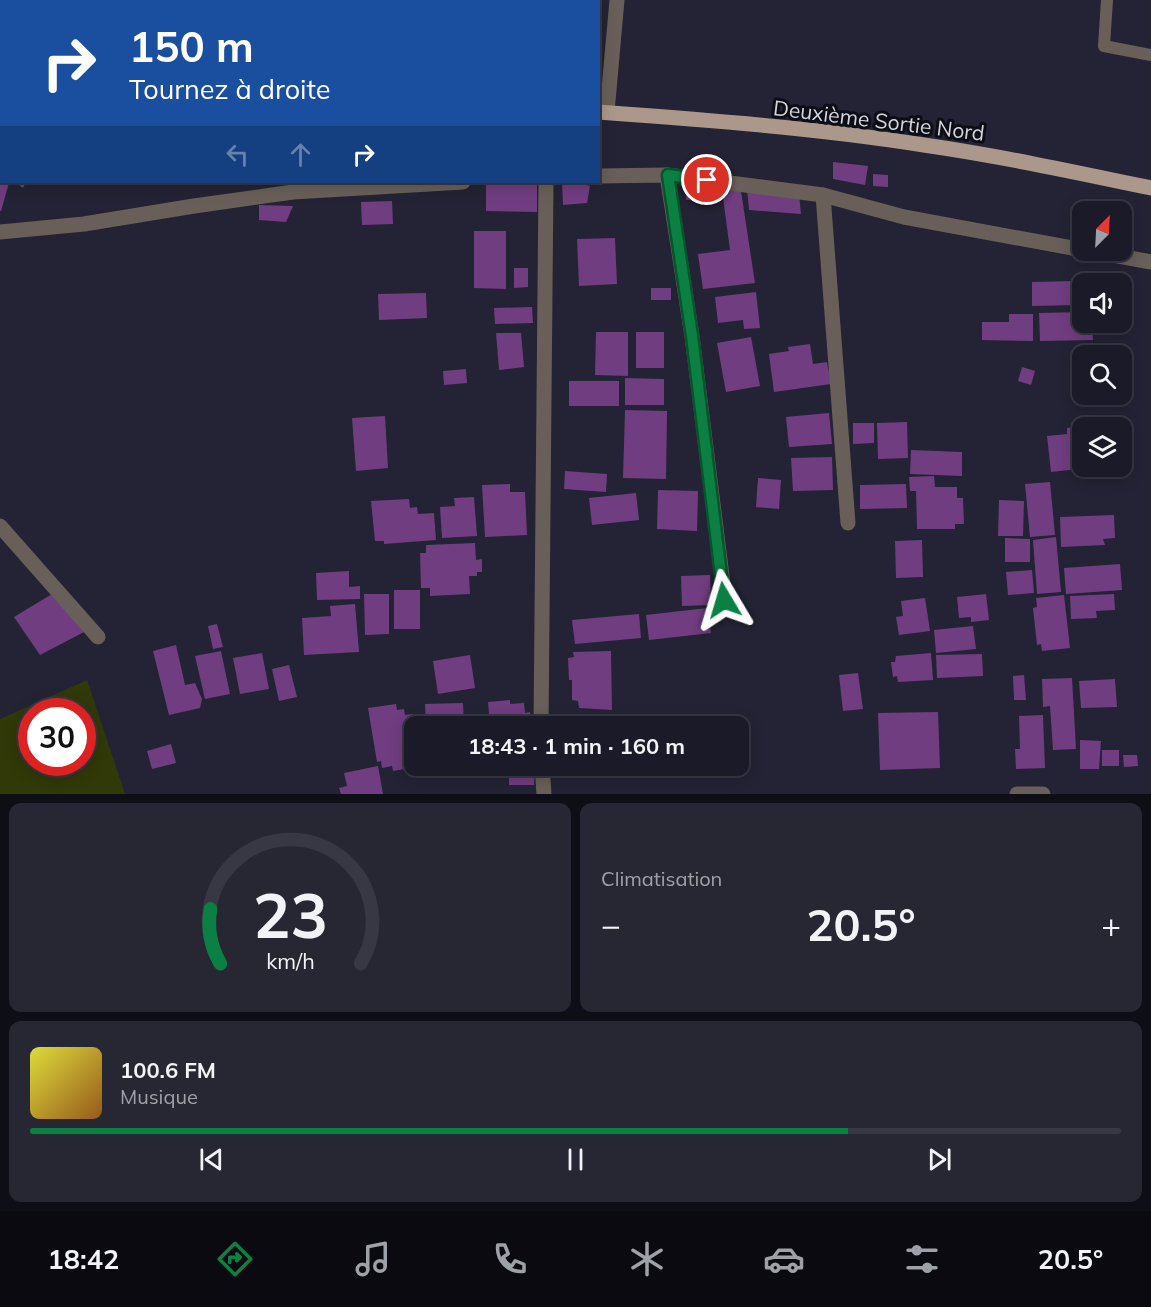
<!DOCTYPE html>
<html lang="fr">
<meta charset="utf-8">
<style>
body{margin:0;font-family:Mulish,sans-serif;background:#272734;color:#f1f3f6;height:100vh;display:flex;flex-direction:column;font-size:22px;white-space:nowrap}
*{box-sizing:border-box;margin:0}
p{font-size:20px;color:#9fa1a8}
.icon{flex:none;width:33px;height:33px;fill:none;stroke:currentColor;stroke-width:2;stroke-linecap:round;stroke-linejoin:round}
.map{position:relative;height:794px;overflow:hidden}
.details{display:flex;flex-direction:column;gap:9px;padding:9px;background:#0e0e16;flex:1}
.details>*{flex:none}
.top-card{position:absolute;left:0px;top:0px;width:600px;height:183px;box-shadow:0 3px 15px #0003,0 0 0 2px #383845;background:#1a4fa0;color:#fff;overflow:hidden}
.needle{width:39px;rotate:24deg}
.tools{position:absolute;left:1072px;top:201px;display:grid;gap:12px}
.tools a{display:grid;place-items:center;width:60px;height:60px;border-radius:12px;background:#1a1a28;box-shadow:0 3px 15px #0003,0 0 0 2px #383845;font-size:30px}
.speed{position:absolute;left:18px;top:698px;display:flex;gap:12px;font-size:30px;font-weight:700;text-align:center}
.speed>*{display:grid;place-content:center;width:78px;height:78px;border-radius:50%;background:#1a1a28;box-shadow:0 3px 15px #0003,0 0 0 2px #383845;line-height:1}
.speed .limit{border:9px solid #d22;background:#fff;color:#111}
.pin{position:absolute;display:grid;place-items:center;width:51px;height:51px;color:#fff;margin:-26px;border:3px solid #fff;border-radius:50%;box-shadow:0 2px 6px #0007}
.me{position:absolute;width:66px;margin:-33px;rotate:353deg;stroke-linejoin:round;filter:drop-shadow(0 0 4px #0008)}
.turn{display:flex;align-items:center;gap:21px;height:126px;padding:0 30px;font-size:27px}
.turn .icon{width:78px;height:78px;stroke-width:2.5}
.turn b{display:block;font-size:42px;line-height:51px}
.lanes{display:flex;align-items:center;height:57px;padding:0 30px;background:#0003;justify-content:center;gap:30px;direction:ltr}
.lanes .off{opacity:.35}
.big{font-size:45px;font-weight:700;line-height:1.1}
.details .card{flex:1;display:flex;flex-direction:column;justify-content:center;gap:9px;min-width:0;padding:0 21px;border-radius:12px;background:#272734}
.details .dial{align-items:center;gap:0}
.dial svg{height:156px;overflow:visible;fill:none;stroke:#383845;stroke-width:7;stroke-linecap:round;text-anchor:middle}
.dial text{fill:#f1f3f6;stroke:none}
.song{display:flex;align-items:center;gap:18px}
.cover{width:72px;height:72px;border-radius:9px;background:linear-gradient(135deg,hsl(60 70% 55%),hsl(30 70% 35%))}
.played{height:6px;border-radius:3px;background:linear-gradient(90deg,#0b8043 75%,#383845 75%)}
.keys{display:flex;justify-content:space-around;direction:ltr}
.heat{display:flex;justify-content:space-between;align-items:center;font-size:33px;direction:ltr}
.details .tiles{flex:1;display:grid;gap:9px;grid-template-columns:1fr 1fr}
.card:last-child{grid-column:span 2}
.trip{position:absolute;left:404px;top:716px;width:345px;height:60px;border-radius:12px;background:#1a1a28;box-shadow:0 3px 15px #0003,0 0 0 2px #383845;font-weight:700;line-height:60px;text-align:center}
.dock{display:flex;height:96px;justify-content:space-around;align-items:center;background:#0a0a10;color:#9fa1a8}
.dock .icon{width:42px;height:42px}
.dock .on{color:#0b8043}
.dock b{font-size:27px;color:#f1f3f6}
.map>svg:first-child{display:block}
.green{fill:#313908;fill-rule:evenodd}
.building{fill:#703d80}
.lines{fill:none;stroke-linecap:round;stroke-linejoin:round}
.lane{stroke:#685f58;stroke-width:12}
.street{stroke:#685f58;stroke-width:15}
.primary{stroke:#ab988a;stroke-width:15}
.route-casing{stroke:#07532c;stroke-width:15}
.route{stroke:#0b8043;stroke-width:10}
.labels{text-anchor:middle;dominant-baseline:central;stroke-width:6;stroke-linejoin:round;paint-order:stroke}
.street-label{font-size:21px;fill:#d4d4e1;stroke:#0d0d15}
</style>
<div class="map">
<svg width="1151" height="794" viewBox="0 0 1151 794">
<rect width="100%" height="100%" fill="#232335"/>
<path class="green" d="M87,680L125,794H0V719ZM32,711H82V762H32Z"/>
<g class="building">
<path d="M833,162L868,166L865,185L833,179Z"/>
<path d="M873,174L888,175V187L873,186Z"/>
<path d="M0,182L9,183L1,211H0Z"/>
<path d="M15,182H26L23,188Z"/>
<path d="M486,182H537V212L486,211Z"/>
<path d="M562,182H576L590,186L587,203L563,205Z"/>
<path d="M687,184H707V201L686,200Z"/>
<path d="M747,189L799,194L801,214L749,210Z"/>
<path d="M722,190L741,191L755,283L703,289L698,254L730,250Z"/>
<path d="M392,201L393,224L362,225L361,202Z"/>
<path d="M259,205L293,206L286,222L259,220Z"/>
<path d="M474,231H506V289L474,288Z"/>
<path d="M615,238L617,284L579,286L577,239Z"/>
<path d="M514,268H528V287L514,288Z"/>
<path d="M1076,281L1077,305L1032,306V282Z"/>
<rect x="651" y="288" width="20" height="12"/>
<path d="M756,292L760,328L744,329L743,320L718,323L715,297Z"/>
<path d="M426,293L427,318L379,320L378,294Z"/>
<path d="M532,307L533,323L495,324L494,308Z"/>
<path d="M1083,312V322H1092L1093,340L1040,341L1039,313Z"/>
<path d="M1009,314H1033V341L982,340V322H1009Z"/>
<path d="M596,332H628V376L595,375Z"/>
<rect x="636" y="332" width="28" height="36"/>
<path d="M496,333H521L524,367L499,370Z"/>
<path d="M751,337L760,386L726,392L717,343Z"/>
<path d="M810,344L813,364L827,362L831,384L774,392L769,354L789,351L788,347Z"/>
<path d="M1022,367L1035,371L1031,385L1018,381Z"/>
<path d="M466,369L467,383L444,385L443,371Z"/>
<path d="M625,378L664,379V405H625Z"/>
<rect x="569" y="381" width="50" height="25"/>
<path d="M625,410L667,411L666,479L623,478Z"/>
<path d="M829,413L832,444L789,447L786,417Z"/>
<path d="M385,416L388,468L356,471L352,418Z"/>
<path d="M907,422L908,458L878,459L877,423Z"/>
<path d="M853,423H874V443L853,444Z"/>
<path d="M1083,426V466H1101L1102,471L1078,474V469L1051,472L1047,436L1067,434V428Z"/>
<path d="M911,450L962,452V476L910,474Z"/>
<path d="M832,457L833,490L793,491L791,458Z"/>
<path d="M565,471L607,474L606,492L564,489Z"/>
<path d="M934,476L935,487H957V498H963L964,524H955V529H917L916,491H910L909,477Z"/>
<path d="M758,478L781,480L779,509L756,507Z"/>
<path d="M1050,482L1055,535L1030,537L1025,484Z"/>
<path d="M510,484V492H525L527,535L485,537L482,485Z"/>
<path d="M906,484L907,508L860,509V485Z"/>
<path d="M658,490L698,491L697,531L657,529Z"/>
<path d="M636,493L639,520L592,525L589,498Z"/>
<path d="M474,497L477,536L442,538L440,507L455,506L454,498Z"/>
<path d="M409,499L410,508L417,507L418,514L434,513L436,540L384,544V541H375L371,501Z"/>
<path d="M999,500L1024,501L1023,536H998Z"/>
<path d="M1114,515L1115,538L1103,539L1105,545L1061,547L1060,517Z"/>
<path d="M1056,537L1061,592L1037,594L1033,540Z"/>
<path d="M1005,538L1030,539V562H1005Z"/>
<path d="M922,540L923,577L896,578L895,541Z"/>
<path d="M475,543L476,560L482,559V572H477V576H469L470,594L430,596V588H421L420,553H426V545Z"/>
<path d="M1120,564L1122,590L1066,594L1064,568Z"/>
<path d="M1032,570L1034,593L1008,595L1006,572Z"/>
<path d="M349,571V587L360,586V599L317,600L316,573Z"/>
<path d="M710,575L711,605L682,606L681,576Z"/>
<rect x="394" y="590" width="26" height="39"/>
<path d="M57,591L84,632L40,655L14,617Z"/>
<path d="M364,594H389V634L365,635Z"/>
<path d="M986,594L989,620L971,622V617L959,618L957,597Z"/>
<path d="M1114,594L1115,610L1096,611L1097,618L1071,619L1070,596Z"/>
<path d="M1064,595L1070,648L1042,651L1041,644L1037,645L1033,608L1037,607L1036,598Z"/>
<path d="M925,598L930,631L899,635L896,617L903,616L901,601Z"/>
<path d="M355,604L359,652L304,655L302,618L331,616L330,606Z"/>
<path d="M707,608L711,633L649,640L646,615Z"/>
<path d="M639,614L641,638L575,644L572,620Z"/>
<path d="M217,624L223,647L213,649L208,626Z"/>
<path d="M973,626L976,649L936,653L934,630Z"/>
<path d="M176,645L185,685L195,683L202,699L200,708L169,715L153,651Z"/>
<path d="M221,651L230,694L205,699L195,656Z"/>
<path d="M611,651L612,710L579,708L578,701L572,700V680H569L568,658L574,657L573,652Z"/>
<path d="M262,653L269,689L240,694L233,658Z"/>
<path d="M931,653L933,680L898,682L897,676L893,677L891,662H895L896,656Z"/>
<path d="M982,654L983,676L937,678L936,655Z"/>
<path d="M470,655L475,688L438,694L433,661Z"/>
<path d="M289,665L297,697L279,701L272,669Z"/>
<path d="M858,673L863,709L843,711L839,675Z"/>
<path d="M1024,675L1026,700H1014L1013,676Z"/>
<path d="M1072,678L1076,749L1053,750L1050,706L1043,707L1042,679Z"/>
<path d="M1115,679L1117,707L1081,708L1079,681Z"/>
<path d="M510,700V704L524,703L525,713L530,712L531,726H490L488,702Z"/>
<path d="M463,703L464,726H426L425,704Z"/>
<path d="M396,704L397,710L404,709L405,715L413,714L415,726L414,765L423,766L393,771L392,766L382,768L381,761L377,762L368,708Z"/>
<path d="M938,712L940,768L880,770L878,713Z"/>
<path d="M1043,715L1045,768L1016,769L1015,749H1020L1019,716Z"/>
<path d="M1080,740L1101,741L1099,769H1080Z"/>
<path d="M171,744L176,763L152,769L147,751Z"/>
<rect x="1102" y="750" width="17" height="16"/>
<path d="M1123,755H1137L1138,766L1124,767Z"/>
<rect x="470" y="765" width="12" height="8"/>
<path d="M509,765H535L534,785H509Z"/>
<rect x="696" y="765" width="31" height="6"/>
<path d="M378,766L383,794H341L339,788L347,786L344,773Z"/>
</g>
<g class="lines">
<path class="lane" d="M1107,0L1104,46L1151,55"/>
<g class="street">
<path d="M182,0V2"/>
<path d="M607,112L617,0"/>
<path d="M667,175L692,336L725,600"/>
<path d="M598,176L667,175L823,195L904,217L1083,250"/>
<path d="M823,195L848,523"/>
<path d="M0,232L84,224L194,206L293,192L463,182"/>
<path d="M1086,250L1151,262"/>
<path d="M0,526L98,637"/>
<path d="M541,726L546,182"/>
<path d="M542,765L544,794"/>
<path d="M1017,794H1043"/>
</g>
<g class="primary">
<path d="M0,94H2"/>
<path d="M598,112C707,120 816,128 924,145C1000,156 1075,172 1151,188"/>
</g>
</g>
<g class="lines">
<defs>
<path id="route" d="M707,180L668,175L692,336L724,600"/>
</defs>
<use href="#route" class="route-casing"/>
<use href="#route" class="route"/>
</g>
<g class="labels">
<g class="street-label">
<text transform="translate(879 120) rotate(7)">Deuxième Sortie Nord</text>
</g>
</g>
</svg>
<div class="tools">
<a><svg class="needle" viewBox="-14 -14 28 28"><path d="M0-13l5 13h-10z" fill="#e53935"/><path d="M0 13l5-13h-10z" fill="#9fa1a8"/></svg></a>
<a><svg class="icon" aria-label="sound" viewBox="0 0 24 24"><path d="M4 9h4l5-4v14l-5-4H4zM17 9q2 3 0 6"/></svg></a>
<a><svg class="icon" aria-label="search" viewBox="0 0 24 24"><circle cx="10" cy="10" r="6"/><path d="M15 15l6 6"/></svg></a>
<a><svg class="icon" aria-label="layers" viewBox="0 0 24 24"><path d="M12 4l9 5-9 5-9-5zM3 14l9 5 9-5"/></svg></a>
</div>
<div class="speed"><div class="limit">30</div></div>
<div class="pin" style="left:707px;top:180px;background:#d93025"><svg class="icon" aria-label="arrive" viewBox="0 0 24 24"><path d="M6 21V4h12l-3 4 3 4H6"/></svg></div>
<svg class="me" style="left:724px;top:600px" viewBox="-20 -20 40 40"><path d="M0-17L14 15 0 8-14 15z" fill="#0b8043" stroke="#fff" stroke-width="4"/></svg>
<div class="trip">18:43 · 1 min · 160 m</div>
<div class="top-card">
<div class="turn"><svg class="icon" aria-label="right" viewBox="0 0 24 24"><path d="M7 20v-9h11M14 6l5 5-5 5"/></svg><div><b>150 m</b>Tournez à droite</div></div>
<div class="lanes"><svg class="icon off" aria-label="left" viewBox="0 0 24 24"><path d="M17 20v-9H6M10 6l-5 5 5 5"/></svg><svg class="icon off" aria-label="ahead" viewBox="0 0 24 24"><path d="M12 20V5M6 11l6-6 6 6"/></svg><svg class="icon" aria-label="right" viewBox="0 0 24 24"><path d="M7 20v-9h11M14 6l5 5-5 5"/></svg></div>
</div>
</div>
<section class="details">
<div class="tiles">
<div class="card dial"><svg viewBox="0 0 100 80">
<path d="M14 69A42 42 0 1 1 86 69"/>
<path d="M14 69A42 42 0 0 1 9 41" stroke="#0b8043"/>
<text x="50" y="56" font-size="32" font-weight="700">23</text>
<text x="50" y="72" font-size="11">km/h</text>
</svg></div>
<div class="card"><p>Climatisation</p>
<div class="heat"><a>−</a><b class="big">20.5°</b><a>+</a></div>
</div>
<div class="card">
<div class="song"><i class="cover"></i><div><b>100.6 FM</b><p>Musique</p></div></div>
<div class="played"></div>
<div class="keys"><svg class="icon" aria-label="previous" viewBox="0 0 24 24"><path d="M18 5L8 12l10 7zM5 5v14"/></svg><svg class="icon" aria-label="pause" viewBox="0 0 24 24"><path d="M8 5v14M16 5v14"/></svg><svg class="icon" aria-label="next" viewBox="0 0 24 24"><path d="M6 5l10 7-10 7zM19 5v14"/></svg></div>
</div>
</div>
</section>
<nav class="dock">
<b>18:42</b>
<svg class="icon on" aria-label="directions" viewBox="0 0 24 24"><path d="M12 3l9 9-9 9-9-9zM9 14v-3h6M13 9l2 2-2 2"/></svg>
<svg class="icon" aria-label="music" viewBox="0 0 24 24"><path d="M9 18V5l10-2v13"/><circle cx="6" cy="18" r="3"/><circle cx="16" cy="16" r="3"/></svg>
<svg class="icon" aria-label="phone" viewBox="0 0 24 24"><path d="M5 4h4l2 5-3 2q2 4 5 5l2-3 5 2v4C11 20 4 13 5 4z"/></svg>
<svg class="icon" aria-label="climate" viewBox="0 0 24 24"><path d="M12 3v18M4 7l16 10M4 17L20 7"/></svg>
<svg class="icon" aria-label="car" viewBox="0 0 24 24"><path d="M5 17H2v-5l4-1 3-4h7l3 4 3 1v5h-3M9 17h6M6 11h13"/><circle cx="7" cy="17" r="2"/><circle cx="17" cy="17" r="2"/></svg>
<svg class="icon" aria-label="filters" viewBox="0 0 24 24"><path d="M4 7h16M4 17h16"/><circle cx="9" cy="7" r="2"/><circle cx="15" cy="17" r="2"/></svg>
<b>20.5°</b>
</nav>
